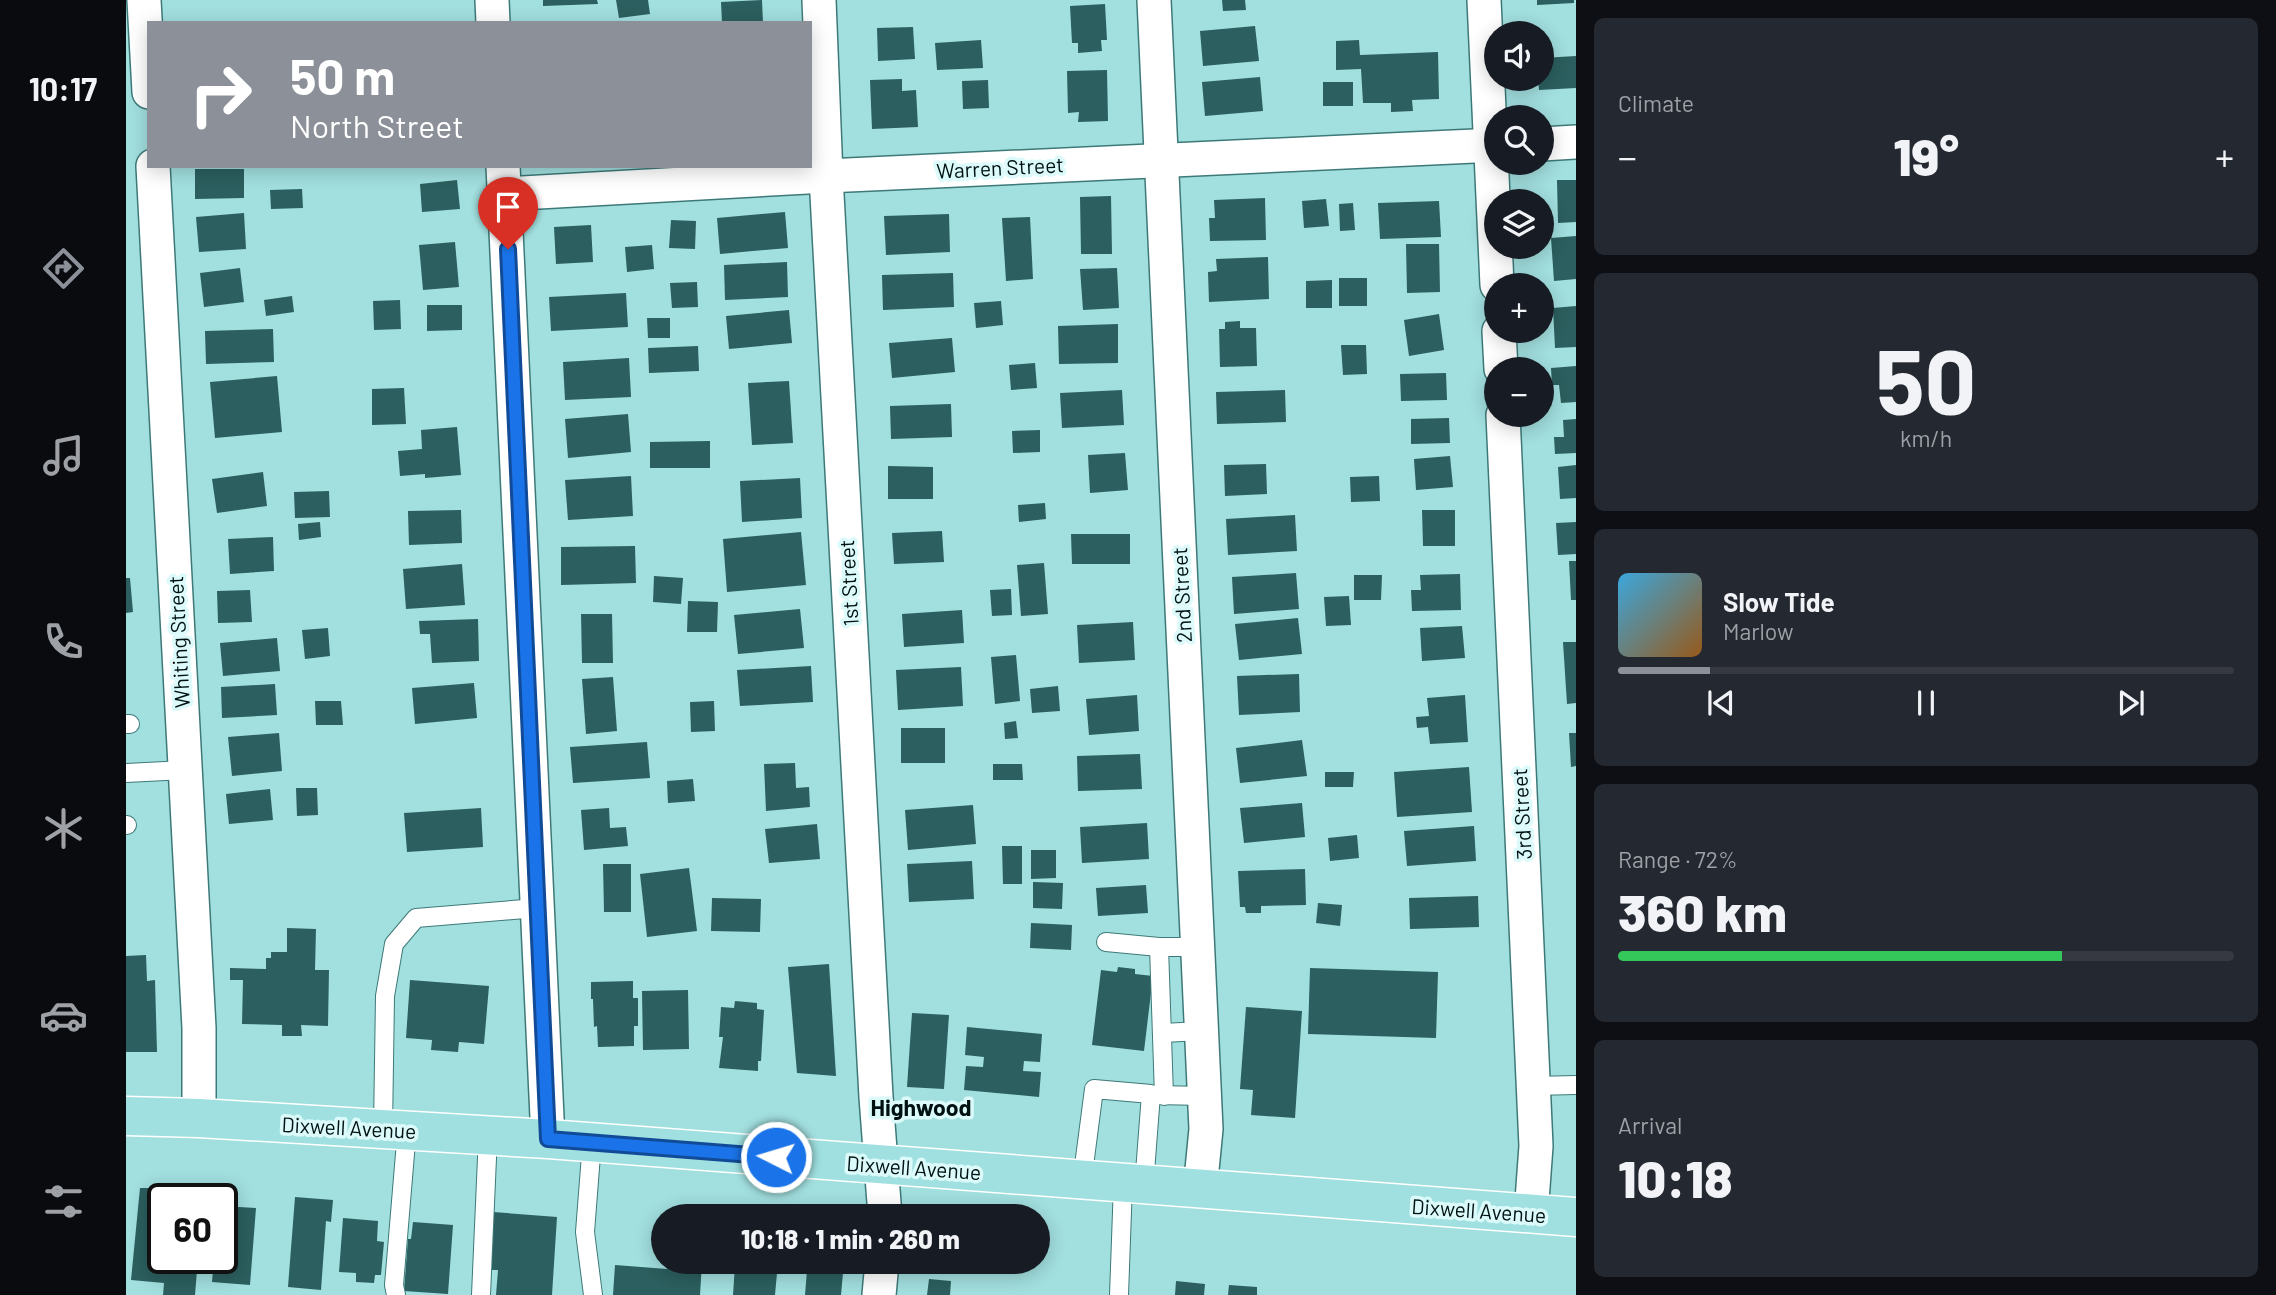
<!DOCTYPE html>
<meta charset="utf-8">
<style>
body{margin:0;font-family:Barlow,sans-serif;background:#242831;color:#f1f3f6;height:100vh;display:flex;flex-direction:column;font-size:26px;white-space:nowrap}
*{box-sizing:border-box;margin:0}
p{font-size:23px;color:#9ea1a6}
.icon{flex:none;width:38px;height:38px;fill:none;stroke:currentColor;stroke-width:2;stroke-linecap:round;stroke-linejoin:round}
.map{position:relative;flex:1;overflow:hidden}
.drawer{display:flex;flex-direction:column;gap:18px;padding:18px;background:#0d0f14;width:700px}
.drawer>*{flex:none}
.banner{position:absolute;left:21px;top:21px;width:665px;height:147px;border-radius:0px;box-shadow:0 4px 18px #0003;background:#8c9099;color:#fff;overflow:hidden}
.controls{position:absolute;left:1358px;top:21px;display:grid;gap:14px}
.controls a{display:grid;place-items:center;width:70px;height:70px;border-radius:50%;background:#171b24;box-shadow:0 4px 18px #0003;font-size:35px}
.speed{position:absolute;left:21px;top:1183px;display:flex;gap:14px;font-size:35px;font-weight:700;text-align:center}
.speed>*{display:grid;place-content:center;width:91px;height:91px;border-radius:50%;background:#171b24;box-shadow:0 4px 18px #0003;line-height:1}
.speed .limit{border:4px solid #111;border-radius:10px;background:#fff;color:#111}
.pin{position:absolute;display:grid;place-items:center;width:60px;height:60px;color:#fff;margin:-72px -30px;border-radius:50% 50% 50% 0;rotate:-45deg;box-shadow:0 0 7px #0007}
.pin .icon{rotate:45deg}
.me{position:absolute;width:77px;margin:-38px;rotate:275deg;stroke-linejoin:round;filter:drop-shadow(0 0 5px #0008)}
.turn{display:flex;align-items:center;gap:24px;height:147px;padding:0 28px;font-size:32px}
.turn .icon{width:91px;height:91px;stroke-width:2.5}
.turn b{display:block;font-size:49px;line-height:60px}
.big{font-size:52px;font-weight:800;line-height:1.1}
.drawer .tile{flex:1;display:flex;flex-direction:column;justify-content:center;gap:10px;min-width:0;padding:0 24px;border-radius:10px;background:#242831}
.drawer .dial{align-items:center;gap:0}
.dial b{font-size:91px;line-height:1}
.song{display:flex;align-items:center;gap:21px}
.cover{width:84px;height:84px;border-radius:10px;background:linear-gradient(135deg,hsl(200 70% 55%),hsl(30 70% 35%))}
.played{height:7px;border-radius:4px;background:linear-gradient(90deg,#8c9099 15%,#363941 15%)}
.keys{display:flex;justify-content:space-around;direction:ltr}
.heat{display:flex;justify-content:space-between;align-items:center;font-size:38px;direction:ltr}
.charge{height:10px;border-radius:5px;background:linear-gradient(90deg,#34c759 72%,#363941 0)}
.trip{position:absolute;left:525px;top:1204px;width:399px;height:70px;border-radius:35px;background:#171b24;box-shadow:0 4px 18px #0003;font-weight:800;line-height:70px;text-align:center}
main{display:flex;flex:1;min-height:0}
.dock{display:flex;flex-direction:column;width:126px;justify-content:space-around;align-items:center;background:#090b0e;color:#9ea1a6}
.dock .icon{width:49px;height:49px}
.dock .on{color:#8c9099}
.dock b{font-size:32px;color:#f1f3f6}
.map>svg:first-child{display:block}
.building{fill:#2c5f5f}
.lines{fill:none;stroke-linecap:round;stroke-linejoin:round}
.service-casing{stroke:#3e7979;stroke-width:20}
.minor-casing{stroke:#3e7979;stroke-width:36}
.primary-casing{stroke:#fff;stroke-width:41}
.service{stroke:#fff;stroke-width:18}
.minor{stroke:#fff;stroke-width:33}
.primary{stroke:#a0e0e0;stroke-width:38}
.route-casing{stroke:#114b97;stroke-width:18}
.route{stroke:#1a73e8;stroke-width:12}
.labels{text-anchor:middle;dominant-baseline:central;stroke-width:7;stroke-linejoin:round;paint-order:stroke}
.street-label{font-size:21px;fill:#001112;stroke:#dcfafa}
.neighbourhood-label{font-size:23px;font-weight:bold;fill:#001112;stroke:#dcfafa}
</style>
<main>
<nav class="dock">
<b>10:17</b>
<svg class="icon on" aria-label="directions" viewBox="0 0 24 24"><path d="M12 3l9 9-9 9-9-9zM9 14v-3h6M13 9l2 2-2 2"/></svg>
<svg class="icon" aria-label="music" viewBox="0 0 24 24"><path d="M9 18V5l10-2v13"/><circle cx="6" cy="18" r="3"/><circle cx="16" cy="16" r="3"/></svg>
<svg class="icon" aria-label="phone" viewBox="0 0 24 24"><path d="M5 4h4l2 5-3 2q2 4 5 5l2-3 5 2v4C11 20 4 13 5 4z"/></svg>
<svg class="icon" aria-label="climate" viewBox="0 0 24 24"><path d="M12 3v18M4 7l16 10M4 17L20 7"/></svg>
<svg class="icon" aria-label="car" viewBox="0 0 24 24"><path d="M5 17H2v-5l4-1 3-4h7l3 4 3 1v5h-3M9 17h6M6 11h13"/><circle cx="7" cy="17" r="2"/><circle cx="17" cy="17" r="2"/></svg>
<svg class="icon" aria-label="filters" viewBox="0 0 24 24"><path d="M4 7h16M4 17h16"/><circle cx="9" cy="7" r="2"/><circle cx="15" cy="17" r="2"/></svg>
</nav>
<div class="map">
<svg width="1450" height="1295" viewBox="0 0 1450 1295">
<rect width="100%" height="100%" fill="#a2dfdf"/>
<g class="building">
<path d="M417,0H471L472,4L417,6Z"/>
<path d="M490,0H522L524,14L493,18Z"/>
<path d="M636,0L637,23H596L595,2Z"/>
<path d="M1096,0H1119L1120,10L1097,11Z"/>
<path d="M1411,0H1448V3L1411,5Z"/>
<path d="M979,4L981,40H975L976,51L952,53V43H946L944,6Z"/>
<path d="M1129,26L1133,61L1077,66L1074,31Z"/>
<path d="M787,27L789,59L752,61L751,28Z"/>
<path d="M855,40L857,68L811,70L809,43Z"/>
<path d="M1233,40L1234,55L1312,52L1313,99L1286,100L1287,111L1265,112V103H1237L1235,69L1210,70V41Z"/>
<path d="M1450,56V88L1413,90L1412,79H1416V58Z"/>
<path d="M981,70L982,121L952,122L953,112L942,113L941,71Z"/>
<path d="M1134,77L1137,111L1079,116L1076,82Z"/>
<path d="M776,79V91L790,90L792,127L746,129L744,80Z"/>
<path d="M862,80L863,108L837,109L836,81Z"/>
<rect x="1197" y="82" width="30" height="24"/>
<path d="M69,169H118V198L69,199Z"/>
<path d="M331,180L334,209L296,212L294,184Z"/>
<path d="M1431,180H1450V222L1432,223Z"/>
<path d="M176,189L177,208L145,209L144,190Z"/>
<path d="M985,196L986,254H955L954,197Z"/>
<path d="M1139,198L1140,240L1084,241L1083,218H1089L1088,200Z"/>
<path d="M1200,199L1203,226L1178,228L1176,201Z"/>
<path d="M1313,201L1315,237L1254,239L1252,203Z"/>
<path d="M1227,203L1229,230L1214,231L1213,204Z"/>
<path d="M659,212L662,248L594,254L591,218Z"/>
<path d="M118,213L120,249L73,252L70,217Z"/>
<path d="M823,214L824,252L760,255L758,216Z"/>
<path d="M904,217L907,279L880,281L876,218Z"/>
<path d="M545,220L570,221L569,249L543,248Z"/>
<path d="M465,225L467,262L430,264L428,227Z"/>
<path d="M1450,236V279L1428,281L1425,238Z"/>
<path d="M329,242L333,287L297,290L293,245Z"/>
<path d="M1280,244H1313L1314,292L1281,293Z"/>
<path d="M526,245L528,269L501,272L499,247Z"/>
<path d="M1142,257L1143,299L1083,302L1082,272L1091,271L1090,259Z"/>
<path d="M661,262L662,297L599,300L598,265Z"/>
<path d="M114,268L118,302L78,307L74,273Z"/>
<path d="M991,268L993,308L957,310L954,269Z"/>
<path d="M827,273L828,307L757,310L756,275Z"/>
<rect x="1213" y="278" width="28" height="28"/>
<path d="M1206,280V308H1180V281Z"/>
<path d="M571,282L572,307L546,308L544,283Z"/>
<path d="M500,293L502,327L425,331L423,297Z"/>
<path d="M166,296L168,312L140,316L138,300Z"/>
<path d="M274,300L275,329L248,330L247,301Z"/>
<path d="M875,301L877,325L850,328L848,303Z"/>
<path d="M301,305H336V330L301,331Z"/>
<path d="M1450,306V347L1429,348L1427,308Z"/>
<path d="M663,310L666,343L603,349L600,316Z"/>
<path d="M1313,314L1318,350L1283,356L1278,320Z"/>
<path d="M521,318H544V338H522Z"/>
<path d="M1114,321V328H1130L1131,366L1094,367L1093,329H1099V322Z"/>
<path d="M992,324V363L933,364L932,326Z"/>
<path d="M147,329L148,362L80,364L79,331Z"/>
<path d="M826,338L829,372L766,378L763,343Z"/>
<path d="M1215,345H1240L1241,374L1217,375Z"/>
<path d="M572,346L573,371L523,373L522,348Z"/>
<path d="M503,358L505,397L439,400L437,362Z"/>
<path d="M909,363L911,388L885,390L883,365Z"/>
<path d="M1450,366V402L1435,403L1433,385H1426L1425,368Z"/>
<path d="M1320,373L1321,400L1275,401L1274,374Z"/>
<path d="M151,376L156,432L89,438L84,382Z"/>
<path d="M663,381L667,443L626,445L622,383Z"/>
<path d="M278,388L280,424L246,425V389Z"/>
<path d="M996,390L998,425L936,428L934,393Z"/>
<path d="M1159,390L1160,422L1091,424L1090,392Z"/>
<path d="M825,404L826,437L765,439L764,406Z"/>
<path d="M502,414L505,452L442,458L439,419Z"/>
<path d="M1323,418L1324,443L1285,444V419Z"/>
<path d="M1450,419V453L1429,454L1428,437H1438L1437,420Z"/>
<path d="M331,427L335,475L299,478V474L274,476L272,451L296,449L295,430Z"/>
<path d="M914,430V452L887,453L886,431Z"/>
<path d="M584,441V468H524V442Z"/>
<path d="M999,453L1002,490L964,493L962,455Z"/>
<path d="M1324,456L1327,487L1290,490L1288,459Z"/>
<path d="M1140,464L1141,494L1099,496L1098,465Z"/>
<path d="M1450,465V498L1434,499L1432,467Z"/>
<path d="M762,466L807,467V499H762Z"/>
<path d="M137,472L141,506L91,513L86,479Z"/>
<path d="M505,476L507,516L442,520L439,480Z"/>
<path d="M1253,476L1254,501L1225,502L1224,477Z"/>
<path d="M674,478L676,518L616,522L614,481Z"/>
<path d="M203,491L204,517L169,518L168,492Z"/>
<path d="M919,503L920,519L893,522L892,505Z"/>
<path d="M335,510L336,543L283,545L282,511Z"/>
<path d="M1296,510H1329V546H1297Z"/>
<path d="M1169,515L1171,551L1102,555L1100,519Z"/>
<path d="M194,522L195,537L173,540L172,524Z"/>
<path d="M1450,522V554L1432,555L1430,523Z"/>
<path d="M816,531L818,562L768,564L766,533Z"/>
<path d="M675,532L680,585L601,592L597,539Z"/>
<path d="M945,534H1004V564H946Z"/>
<path d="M147,537L148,571L104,574L102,539Z"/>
<path d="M509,546L510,583L435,585V547Z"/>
<path d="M1443,561H1450V600H1445Z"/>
<path d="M918,563L922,614L895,616L891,565Z"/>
<path d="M336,564L339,605L280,609L277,569Z"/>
<path d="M1170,573L1173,609L1108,614L1106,577Z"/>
<path d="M1334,574L1335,610L1286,611L1285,590H1295L1294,575Z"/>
<path d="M1228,575H1256L1255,600H1228Z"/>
<path d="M528,576L557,578L555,604L527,602Z"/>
<path d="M0,578H4L7,612L0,613Z"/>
<path d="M885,589L886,615L866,616L864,590Z"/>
<path d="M124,590L126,622L92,623L91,591Z"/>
<path d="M1223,596L1225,625L1200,626L1198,597Z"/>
<path d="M562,601L592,602L591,632H561Z"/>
<path d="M674,609L678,648L612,654L608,615Z"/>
<path d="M836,610L838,643L778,647L776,614Z"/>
<path d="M455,614H486L487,663H456Z"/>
<path d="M1172,618L1176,654L1113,660L1109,624Z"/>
<path d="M352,619L353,661L306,663L304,634H294L293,621Z"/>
<path d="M1007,622L1009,660L953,663L951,625Z"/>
<path d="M1336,626L1339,658L1296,661L1294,628Z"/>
<path d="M202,628L204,656L179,659L176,630Z"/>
<path d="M151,638L154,671L97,676L94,643Z"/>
<path d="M1437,642H1450V703L1441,704Z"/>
<path d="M890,655L894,701L869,704L865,657Z"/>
<path d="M685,666L687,702L614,706L611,670Z"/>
<path d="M835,667L837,706L772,710L770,670Z"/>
<path d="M1173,674L1174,712L1113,715L1111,676Z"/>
<path d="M487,677L491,731L460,734L456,679Z"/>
<path d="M348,683L351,718L289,724L286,688Z"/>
<path d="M149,684L151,715L96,718L95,687Z"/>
<path d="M932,686L934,711L906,713L904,689Z"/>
<path d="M1011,695L1013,731L963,735L960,699Z"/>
<path d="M1339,695L1342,742L1304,744L1302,727L1291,728L1290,717L1303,716L1301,698Z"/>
<path d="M189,701H215L217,725H190Z"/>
<path d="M588,701L589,731L565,732L564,702Z"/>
<path d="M890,721L892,738L879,739L878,723Z"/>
<rect x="775" y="728" width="44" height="35"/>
<path d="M153,733L156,771L106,776L102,737Z"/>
<path d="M1443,733H1450V766L1445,767Z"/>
<path d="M1176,740L1181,776L1114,783L1110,748Z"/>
<path d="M521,742L524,778L447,783L444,747Z"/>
<path d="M1014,754L1016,789L952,791L951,756Z"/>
<path d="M669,763L670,788L683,787L684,807L640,811L638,764Z"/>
<path d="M867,764H896L897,780H867Z"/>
<path d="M1343,767L1346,812L1271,817L1268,772Z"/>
<path d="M1199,772H1228L1227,787H1199Z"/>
<path d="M567,779L569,801L542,803L541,781Z"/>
<path d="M170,788H191L192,815L171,816Z"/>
<path d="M144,789L147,820L103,824L100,794Z"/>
<path d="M1176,803L1179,837L1118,843L1114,808Z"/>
<path d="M847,805L850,844L782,850L779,810Z"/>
<path d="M355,808L357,847L281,852L278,813Z"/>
<path d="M483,808L484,828L500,827L502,846L458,850L455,810Z"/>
<path d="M1021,823L1023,859L956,863L954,827Z"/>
<path d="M691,824L694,859L643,863L639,829Z"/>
<path d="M1348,826L1350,861L1281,866L1278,831Z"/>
<path d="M1231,835L1233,858L1204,861L1202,838Z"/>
<path d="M876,846H896V884H877Z"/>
<path d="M905,850H930V878L905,879Z"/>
<path d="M846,861L848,899L783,902L781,864Z"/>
<path d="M477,864H505V912H478Z"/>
<path d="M563,868L571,931L521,937L514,874Z"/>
<path d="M1179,869L1180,905L1135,906V913H1120L1119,907H1114L1112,871Z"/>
<path d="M907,882L937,883L936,909L907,908Z"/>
<path d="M1020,885L1022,913L972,916L970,888Z"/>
<path d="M1352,896L1353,927L1284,929L1283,898Z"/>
<path d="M586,898L635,899L634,932L585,931Z"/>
<path d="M1192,903L1216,905L1214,926L1190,923Z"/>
<path d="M905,923L946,925L945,950L904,948Z"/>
<path d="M161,928L190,929L189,970H203L202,1026L175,1025L176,1036H156V1025L116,1024L117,980H104V968L140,969V958H145V952H161Z"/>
<path d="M20,955L21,981L29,980L31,1052H0V956Z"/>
<path d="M703,964L710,1076L671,1073L662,967Z"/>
<path d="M992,967L1009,969V974L1027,976L1018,1051L966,1045L975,970L991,972Z"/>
<path d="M1184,968L1312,972L1310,1038L1182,1034Z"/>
<path d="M284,980L363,986L358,1044L333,1042L332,1052L305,1050L306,1040L280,1038Z"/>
<path d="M507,981V998H512V1026H508V1046L472,1047L471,1026L468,1027L467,999H465V982Z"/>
<path d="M562,990L563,1049L517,1050L516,991Z"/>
<path d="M609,1001L631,1003V1009L638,1010L635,1061H632V1071L593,1068L597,1037H593L595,1007L608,1008Z"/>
<path d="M1120,1007L1176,1011L1169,1118L1125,1115L1127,1090L1114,1089Z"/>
<path d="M786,1013L823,1015L818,1089L781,1087Z"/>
<path d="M841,1027L916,1034L914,1062L898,1061L897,1071L915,1072L913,1097L838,1090L840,1066L857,1067L858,1057L839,1055Z"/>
<path d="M14,1188H79L78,1199H37V1258H72L69,1295H37L38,1283L5,1280Z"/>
<path d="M169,1197L207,1200L205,1222L200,1221L195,1290L162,1287Z"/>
<path d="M96,1206L130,1208L124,1285L86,1282L88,1258H96Z"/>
<path d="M367,1212L431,1217L426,1295H370L372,1270H363Z"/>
<path d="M217,1218L252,1221L251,1241L258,1242L255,1275H249L248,1283L230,1282V1273L213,1272Z"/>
<path d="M287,1222L327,1225L322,1294L278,1291L282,1239H285Z"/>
<path d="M541,1262H576L574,1295H487L489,1265L541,1269Z"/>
<path d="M617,1262H652L649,1295H607L609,1265L617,1266Z"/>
<path d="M686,1262H718L715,1295H679L681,1270H685Z"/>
<path d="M803,1279L825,1281L824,1295H801Z"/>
<path d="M1050,1281L1079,1284L1078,1295H1049Z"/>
<path d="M1103,1285L1131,1287V1295H1102Z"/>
</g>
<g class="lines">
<defs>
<g id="service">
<path d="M0,724H4"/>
<path d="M0,773L59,770"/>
<path d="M0,825H1"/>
<path d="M980,942L1033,947"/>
<path d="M1036,1033L1076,1031"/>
<path d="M1407,1086L1450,1085"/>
<path d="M1028,1095L1079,1096"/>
<path d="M1038,1096L1033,947H1072"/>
<path d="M257,1129L259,996L268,944L290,918L411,908"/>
<path d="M466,1142L459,1232L467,1295"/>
<path d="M956,1181L968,1089L1025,1094L1018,1185"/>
<path d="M270,1295L268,1285L281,1130"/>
<path d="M355,1295L362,1135"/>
<path d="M993,1295L997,1184"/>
</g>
<g id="minor">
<path d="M18,0L23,92"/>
<path d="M366,0L367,23"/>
<path d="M693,0L700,176L750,1097L759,1216"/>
<path d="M1028,0L1080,1129L1074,1190"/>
<path d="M1358,0L1371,285"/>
<path d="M1416,144L1450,142"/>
<path d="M27,166L73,1028V1118"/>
<path d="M377,166L422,1139"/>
<path d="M379,194L700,176L1370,145"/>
<path d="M1373,331L1375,369"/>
<path d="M1377,415L1410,1146L1405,1214"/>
<path d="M753,1295L756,1262"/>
</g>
<path id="primary" d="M0,1116L73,1118L422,1139L1450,1217"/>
</defs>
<use href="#service" class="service-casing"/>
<use href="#minor" class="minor-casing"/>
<use href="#primary" class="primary-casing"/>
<use href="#service" class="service"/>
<use href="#minor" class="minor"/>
<use href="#primary" class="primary"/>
</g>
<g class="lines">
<defs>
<path id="route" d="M382,249L422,1139L650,1157"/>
</defs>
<use href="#route" class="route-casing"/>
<use href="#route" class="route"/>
</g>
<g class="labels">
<g class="street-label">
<text transform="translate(874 167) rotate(-3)">Warren Street</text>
<text transform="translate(722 583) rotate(-93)">1st Street</text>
<text transform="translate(1055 595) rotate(-93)">2nd Street</text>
<text transform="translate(52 642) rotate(-93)">Whiting Street</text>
<text transform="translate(1395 814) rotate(-93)">3rd Street</text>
<text transform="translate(223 1127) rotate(3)">Dixwell Avenue</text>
<text transform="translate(788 1167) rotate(4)">Dixwell Avenue</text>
<text transform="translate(1353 1210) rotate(4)">Dixwell Avenue</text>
</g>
<g class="neighbourhood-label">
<text x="795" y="1107">Highwood</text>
</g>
</g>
</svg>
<div class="controls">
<a><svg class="icon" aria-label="sound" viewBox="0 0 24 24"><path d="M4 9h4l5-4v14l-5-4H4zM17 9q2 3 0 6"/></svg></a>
<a><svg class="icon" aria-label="search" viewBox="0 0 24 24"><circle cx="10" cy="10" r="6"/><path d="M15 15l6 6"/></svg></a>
<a><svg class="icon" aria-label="layers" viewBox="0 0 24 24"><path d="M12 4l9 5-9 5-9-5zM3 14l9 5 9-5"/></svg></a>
<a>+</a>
<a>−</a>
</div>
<div class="speed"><div class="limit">60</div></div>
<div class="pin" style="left:382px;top:249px;background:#d93025"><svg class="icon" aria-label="arrive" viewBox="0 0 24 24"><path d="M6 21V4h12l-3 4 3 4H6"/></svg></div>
<svg class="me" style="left:650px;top:1157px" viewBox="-20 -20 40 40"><circle r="17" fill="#1a73e8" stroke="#fff" stroke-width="3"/><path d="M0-11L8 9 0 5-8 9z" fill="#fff"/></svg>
<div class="trip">10:18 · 1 min · 260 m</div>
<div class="banner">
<div class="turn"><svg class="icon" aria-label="right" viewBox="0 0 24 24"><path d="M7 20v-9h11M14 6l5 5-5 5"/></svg><div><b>50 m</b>North Street</div></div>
</div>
</div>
<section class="drawer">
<div class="tile"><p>Climate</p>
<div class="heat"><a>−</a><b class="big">19°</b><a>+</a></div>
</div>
<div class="tile dial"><b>50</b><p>km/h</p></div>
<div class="tile">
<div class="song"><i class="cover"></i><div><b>Slow Tide</b><p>Marlow</p></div></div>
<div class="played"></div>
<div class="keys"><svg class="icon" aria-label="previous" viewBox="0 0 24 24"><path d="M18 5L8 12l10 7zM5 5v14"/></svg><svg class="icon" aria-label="pause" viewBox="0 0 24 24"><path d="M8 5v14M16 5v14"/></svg><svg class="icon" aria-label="next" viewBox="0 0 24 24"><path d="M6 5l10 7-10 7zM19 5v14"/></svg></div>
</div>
<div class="tile"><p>Range · 72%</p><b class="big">360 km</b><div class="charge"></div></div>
<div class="tile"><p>Arrival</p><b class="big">10:18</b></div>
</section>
</main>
